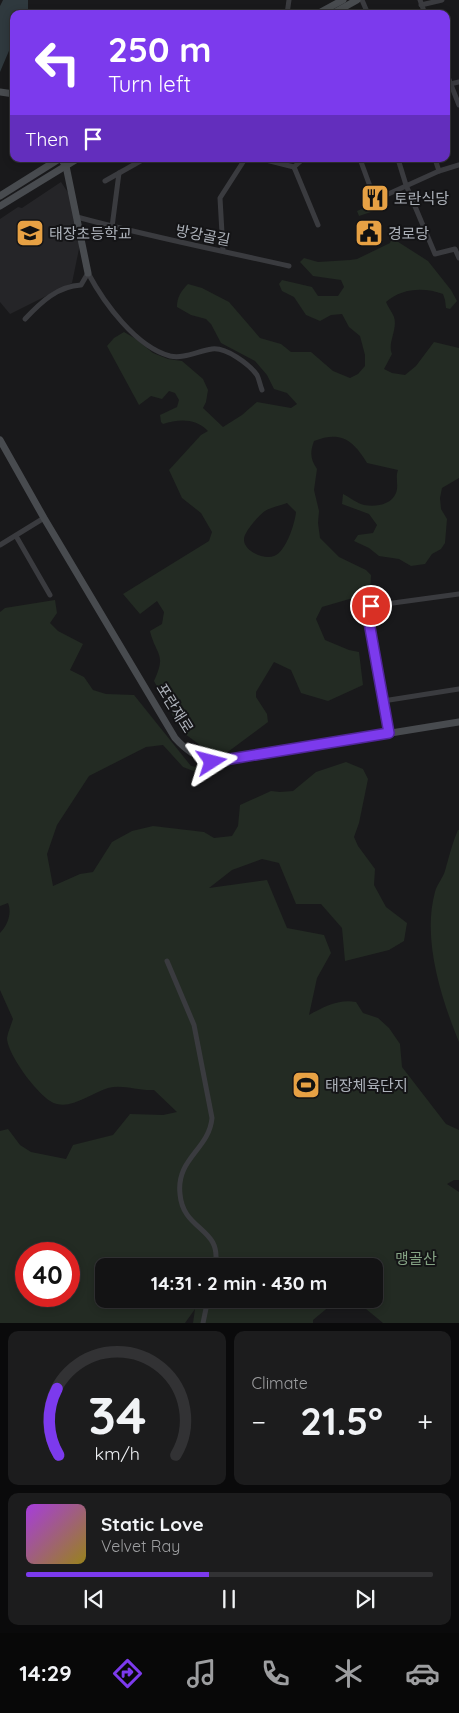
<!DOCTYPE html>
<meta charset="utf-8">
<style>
body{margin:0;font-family:Quicksand,"Noto Sans KR",sans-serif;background:#1c1c1d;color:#f1f3f6;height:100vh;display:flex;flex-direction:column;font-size:19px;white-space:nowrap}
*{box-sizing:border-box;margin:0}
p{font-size:16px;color:#9d9ea0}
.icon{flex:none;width:28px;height:28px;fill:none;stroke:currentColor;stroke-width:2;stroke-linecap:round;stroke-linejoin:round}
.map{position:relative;height:1323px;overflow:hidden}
.panel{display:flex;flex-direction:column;gap:8px;padding:8px;background:#0a0a0b;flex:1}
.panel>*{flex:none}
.top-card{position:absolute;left:10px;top:10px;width:440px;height:152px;border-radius:10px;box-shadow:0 2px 8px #0003,0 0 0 1px #323234;background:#7c3aed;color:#fff;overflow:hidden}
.speed{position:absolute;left:15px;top:1242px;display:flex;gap:10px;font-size:25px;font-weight:700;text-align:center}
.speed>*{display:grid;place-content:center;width:65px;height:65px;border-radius:50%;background:#131314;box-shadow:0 2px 8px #0003,0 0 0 1px #323234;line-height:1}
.speed .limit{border:8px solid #d22;background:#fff;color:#111}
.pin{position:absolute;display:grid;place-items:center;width:42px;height:42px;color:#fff;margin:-21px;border:2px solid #fff;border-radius:50%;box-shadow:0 1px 5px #0007}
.me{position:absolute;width:55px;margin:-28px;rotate:81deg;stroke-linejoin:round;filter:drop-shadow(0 0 4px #0008)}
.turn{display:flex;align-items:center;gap:18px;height:105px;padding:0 15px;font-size:22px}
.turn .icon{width:65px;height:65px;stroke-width:2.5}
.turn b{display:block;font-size:35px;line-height:42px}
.then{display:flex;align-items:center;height:48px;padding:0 15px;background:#0003;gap:10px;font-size:19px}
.big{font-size:38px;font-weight:800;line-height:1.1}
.panel .widget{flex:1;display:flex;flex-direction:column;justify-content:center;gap:8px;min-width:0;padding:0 18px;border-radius:10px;background:#1c1c1d}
.panel .dial{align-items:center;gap:0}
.dial svg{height:130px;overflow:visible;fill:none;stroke:#323234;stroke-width:7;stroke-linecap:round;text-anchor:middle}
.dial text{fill:#f1f3f6;stroke:none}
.song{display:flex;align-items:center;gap:15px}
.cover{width:60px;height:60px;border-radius:8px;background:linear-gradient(135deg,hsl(280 70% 55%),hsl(50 70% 35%))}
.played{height:5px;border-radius:2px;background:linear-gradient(90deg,#7c3aed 45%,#323234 45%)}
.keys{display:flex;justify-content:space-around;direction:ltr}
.heat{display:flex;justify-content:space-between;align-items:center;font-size:28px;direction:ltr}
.panel .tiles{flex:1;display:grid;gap:8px;grid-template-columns:1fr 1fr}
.widget:last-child{grid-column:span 2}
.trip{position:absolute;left:95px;top:1258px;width:288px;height:50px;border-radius:10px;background:#131314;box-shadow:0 2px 8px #0003,0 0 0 1px #323234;font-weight:800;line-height:50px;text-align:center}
.tabs{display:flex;height:80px;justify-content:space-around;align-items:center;background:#080808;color:#9d9ea0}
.tabs .icon{width:35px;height:35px}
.tabs .on{color:#7c3aed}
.tabs b{font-size:22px;color:#f1f3f6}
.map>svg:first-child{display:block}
.built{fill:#252528}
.green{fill:#232b23;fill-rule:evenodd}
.water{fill:#2f393e}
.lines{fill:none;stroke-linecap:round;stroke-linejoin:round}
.street{stroke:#3a3b3f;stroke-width:5}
.secondary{stroke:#484b4f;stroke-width:7}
.route-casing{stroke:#51269a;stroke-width:12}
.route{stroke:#7c3aed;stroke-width:9}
.labels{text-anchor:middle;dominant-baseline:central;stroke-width:4;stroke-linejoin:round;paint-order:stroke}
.poi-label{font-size:15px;fill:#acb1b9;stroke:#141416;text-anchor:start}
.street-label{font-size:15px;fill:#acb1b9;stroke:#141416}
.park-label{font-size:15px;fill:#85a384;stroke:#141416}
</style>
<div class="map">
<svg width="459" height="1323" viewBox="0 0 459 1323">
<rect width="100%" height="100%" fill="#19191b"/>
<path class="built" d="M61,182L71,197L80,244L72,283L10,314L0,302V219L18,207L22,208Z"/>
<g class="green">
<path d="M371,205L376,206L377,210L359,216L357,211Z"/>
<path d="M392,238L428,261L451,290L457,301L450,309L446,308L445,300L443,294C424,287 402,288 386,302C388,307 392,312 394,317C398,329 387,343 392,354L384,369L392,373L405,375L416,366L434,342L459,348V478L442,488L440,498L441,509L447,519L445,543L441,549L432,554L425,564L411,566L399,559L379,556L369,548L354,541L358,535L373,533L377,525L369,514L342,504L343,494C349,497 358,504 364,505C376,507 391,505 396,493C399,485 395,478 398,470L367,463C354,441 341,430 314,441C310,452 310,459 317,469L314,490L319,511L318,523L320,538L339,557L366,570L371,575L370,593L322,607L316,619L325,640L349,650L359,652L363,685L328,701L301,693L291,670L274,662L256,692V697L267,714L268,722L225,754L204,748L181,731L154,681C167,653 156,656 150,631L162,624L164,612L157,601L140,614L123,594L209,541L212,532L201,513L182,498L169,470L201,435L208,431C195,418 179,419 163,424L161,422L160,415L177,407L179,400L175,393L169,391L162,399L151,396L139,405L107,346L114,338L124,332L136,339L153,353L168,359L182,361L203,379L208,390L206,402L203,408L223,427L242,415L257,402L291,408L297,404L287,393L274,389L267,375L255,361L221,343L211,324L206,319L191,315L177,307C177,297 181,291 188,284L202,288L229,302L260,338L281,344L291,352H311L333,371L350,378L358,374L365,366V355L360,336L349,327L342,314L331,315L320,321L306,315L294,297L282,291L279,284L282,280L312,287L318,296H338L344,287L341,280L313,276L300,262L304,258L318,262L350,260L357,259L390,243ZM287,503L296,512C295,523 286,552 274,556C264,560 243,551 244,539C244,532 259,515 265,511C271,507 280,506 287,503Z"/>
<path d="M55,600L57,613L50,623L58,631L83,644L70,670L84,677L93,690L106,694L134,695L191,766L209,769V777L183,767L163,745L146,747L89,776L57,825L47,854L53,886L80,874L93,872L112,842L132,831L153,826L204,832L214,838L232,836L238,826L240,805L271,791L280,792L293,791L316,772L346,762L363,769L368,779L359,823L354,837L358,846L375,869L374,885L386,907L407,923L404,941L389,950L345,961L342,928L321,904H296L279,863L262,859L232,870L209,888L267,880L287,928L324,935L331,953L317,978L309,1015C324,1007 338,999 356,1002L363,1013L378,1018L389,1028L400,1044L402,1067L446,1124L459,1130V1180H454L447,1184L459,1192V1323H383L360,1304L347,1299H374V1266H104V1299H346L331,1305L313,1320V1323H193L195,1309L185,1323H0V1131L8,1129L20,1145L31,1152L66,1159L73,1145L113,1135L130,1114L163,1115L177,1112L154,1090C138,1091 123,1084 108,1088C92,1093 73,1108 57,1104C41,1101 7,1054 7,1038C8,1032 11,1025 13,1019L0,990V933C8,925 12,913 8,903L0,906V612L5,608ZM26,1254H69V1296H26Z"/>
<path d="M458,830H459V1042C441,998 422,939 435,892C437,884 443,878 445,871C449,857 452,844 458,830Z"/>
</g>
<path class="water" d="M3,0H28V14H14V39L0,72V6Z"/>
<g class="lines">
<g class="street">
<path d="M362,0L368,14"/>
<path d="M420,0L425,14"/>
<path d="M421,5L442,0"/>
<path d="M287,14L289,0"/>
<path d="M446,72L459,105"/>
<path d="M446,85L459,82"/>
<path d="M262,159L294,167"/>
<path d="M360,159L375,200L439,171L459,165"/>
<path d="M398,159L406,185L435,254L455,249L459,258"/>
<path d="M435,159L439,171"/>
<path d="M294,167L318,225"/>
<path d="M294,167L303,159"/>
<path d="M105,181L144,159"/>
<path d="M77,217C147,236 218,250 289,266"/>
<path d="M112,227L119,173"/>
<path d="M223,251L220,198L245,159"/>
<path d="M88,273C104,303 136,347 170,356C184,359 198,351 212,349C226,347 249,364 257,375C259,379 260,385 262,390"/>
<path d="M25,319C41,302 58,286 81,285L88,273"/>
<path d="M16,536L50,595"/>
<path d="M0,545L44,518"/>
<path d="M383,701L459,689"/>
<path d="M389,733L367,611L371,606L459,594"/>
<path d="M167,961L194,1025L212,1118C209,1150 176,1158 180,1194C183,1232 223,1227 215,1266"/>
<path d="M203,1323L208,1299"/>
</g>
<g class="secondary">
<path d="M317,14L343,0"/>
<path d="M332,14L357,0"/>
<path d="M0,92L14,94"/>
<path d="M61,159L66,166L88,273"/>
<path d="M0,196L59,159"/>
<path d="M0,206L77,159"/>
<path d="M0,440L44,518L175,738C186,750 196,757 212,762L459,722"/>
</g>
</g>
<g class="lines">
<defs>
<path id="route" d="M212,762L389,733L367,611L371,606"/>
</defs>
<use href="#route" class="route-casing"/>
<use href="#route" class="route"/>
</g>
<defs>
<symbol id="restaurant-square" viewBox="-11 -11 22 22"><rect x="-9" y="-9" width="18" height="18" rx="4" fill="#e7a144" stroke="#141416"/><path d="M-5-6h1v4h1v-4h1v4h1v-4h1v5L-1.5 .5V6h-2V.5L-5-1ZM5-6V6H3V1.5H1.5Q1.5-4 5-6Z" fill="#111"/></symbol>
<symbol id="school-square" viewBox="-11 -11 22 22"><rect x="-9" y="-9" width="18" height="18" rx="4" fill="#e7a144" stroke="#141416"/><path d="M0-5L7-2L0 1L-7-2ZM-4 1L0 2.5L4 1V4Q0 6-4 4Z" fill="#111"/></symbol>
<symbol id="civic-square" viewBox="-11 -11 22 22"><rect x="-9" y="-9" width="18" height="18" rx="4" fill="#e7a144" stroke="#141416"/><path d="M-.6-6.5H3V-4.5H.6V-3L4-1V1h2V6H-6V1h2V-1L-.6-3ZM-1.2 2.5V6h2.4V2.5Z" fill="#111"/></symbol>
<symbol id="stadium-square" viewBox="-11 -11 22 22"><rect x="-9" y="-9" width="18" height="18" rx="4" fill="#e7a144" stroke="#141416"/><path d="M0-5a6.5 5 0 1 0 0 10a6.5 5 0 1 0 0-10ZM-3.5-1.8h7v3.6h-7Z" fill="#111"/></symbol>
</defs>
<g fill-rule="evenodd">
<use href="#restaurant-square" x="359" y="182" width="32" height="32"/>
<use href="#school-square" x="14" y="217" width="32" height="32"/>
<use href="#civic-square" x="353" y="217" width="32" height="32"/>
<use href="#stadium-square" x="290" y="1069" width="32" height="32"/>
</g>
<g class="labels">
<g class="poi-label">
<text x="394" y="198">토란식당</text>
<text x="49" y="233">태장초등학교</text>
<text x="388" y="233">경로당</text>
<text x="325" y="1085">태장체육단지</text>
</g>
<g class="street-label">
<text transform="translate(203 235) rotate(11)">방강골길</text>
<text transform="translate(175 708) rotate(58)">포란재로</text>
</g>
<g class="park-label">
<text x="416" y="1258">맹골산</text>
</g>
</g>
</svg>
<div class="speed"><div class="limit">40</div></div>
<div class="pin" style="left:371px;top:606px;background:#d93025"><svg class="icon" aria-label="arrive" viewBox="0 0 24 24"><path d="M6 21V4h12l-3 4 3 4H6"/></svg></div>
<svg class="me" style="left:212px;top:762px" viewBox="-20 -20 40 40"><path d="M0-17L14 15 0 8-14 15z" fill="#7c3aed" stroke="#fff" stroke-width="4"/></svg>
<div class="trip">14:31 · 2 min · 430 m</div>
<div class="top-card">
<div class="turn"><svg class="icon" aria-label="left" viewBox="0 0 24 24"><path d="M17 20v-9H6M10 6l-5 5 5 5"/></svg><div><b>250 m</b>Turn left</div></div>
<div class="then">Then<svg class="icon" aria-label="arrive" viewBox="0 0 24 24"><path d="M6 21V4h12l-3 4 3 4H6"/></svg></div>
</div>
</div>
<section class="panel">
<div class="tiles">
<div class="widget dial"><svg viewBox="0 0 100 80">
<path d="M14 69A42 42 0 1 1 86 69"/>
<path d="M14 69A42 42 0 0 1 13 28" stroke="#7c3aed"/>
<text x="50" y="56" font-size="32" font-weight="700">34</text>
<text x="50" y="72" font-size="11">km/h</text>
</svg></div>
<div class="widget"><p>Climate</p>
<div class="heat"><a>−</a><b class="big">21.5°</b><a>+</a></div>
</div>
<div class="widget">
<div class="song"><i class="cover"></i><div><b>Static Love</b><p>Velvet Ray</p></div></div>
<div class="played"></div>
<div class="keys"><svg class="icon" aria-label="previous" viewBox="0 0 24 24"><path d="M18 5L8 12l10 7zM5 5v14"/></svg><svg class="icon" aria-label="pause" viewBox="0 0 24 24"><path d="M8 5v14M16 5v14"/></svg><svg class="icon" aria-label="next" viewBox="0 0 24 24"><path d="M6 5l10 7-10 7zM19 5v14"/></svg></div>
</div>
</div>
</section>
<nav class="tabs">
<b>14:29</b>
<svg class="icon on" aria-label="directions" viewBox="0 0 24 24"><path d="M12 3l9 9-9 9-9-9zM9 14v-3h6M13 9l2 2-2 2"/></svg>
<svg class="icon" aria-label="music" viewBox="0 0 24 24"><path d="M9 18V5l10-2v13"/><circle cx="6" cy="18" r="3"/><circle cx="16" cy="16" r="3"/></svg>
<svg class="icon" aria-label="phone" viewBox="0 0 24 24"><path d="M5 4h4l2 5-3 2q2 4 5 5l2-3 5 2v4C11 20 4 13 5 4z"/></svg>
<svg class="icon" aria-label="climate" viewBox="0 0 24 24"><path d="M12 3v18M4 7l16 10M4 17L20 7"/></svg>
<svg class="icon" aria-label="car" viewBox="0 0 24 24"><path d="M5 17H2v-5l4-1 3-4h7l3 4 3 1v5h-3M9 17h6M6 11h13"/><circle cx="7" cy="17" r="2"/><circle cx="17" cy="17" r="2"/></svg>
</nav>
